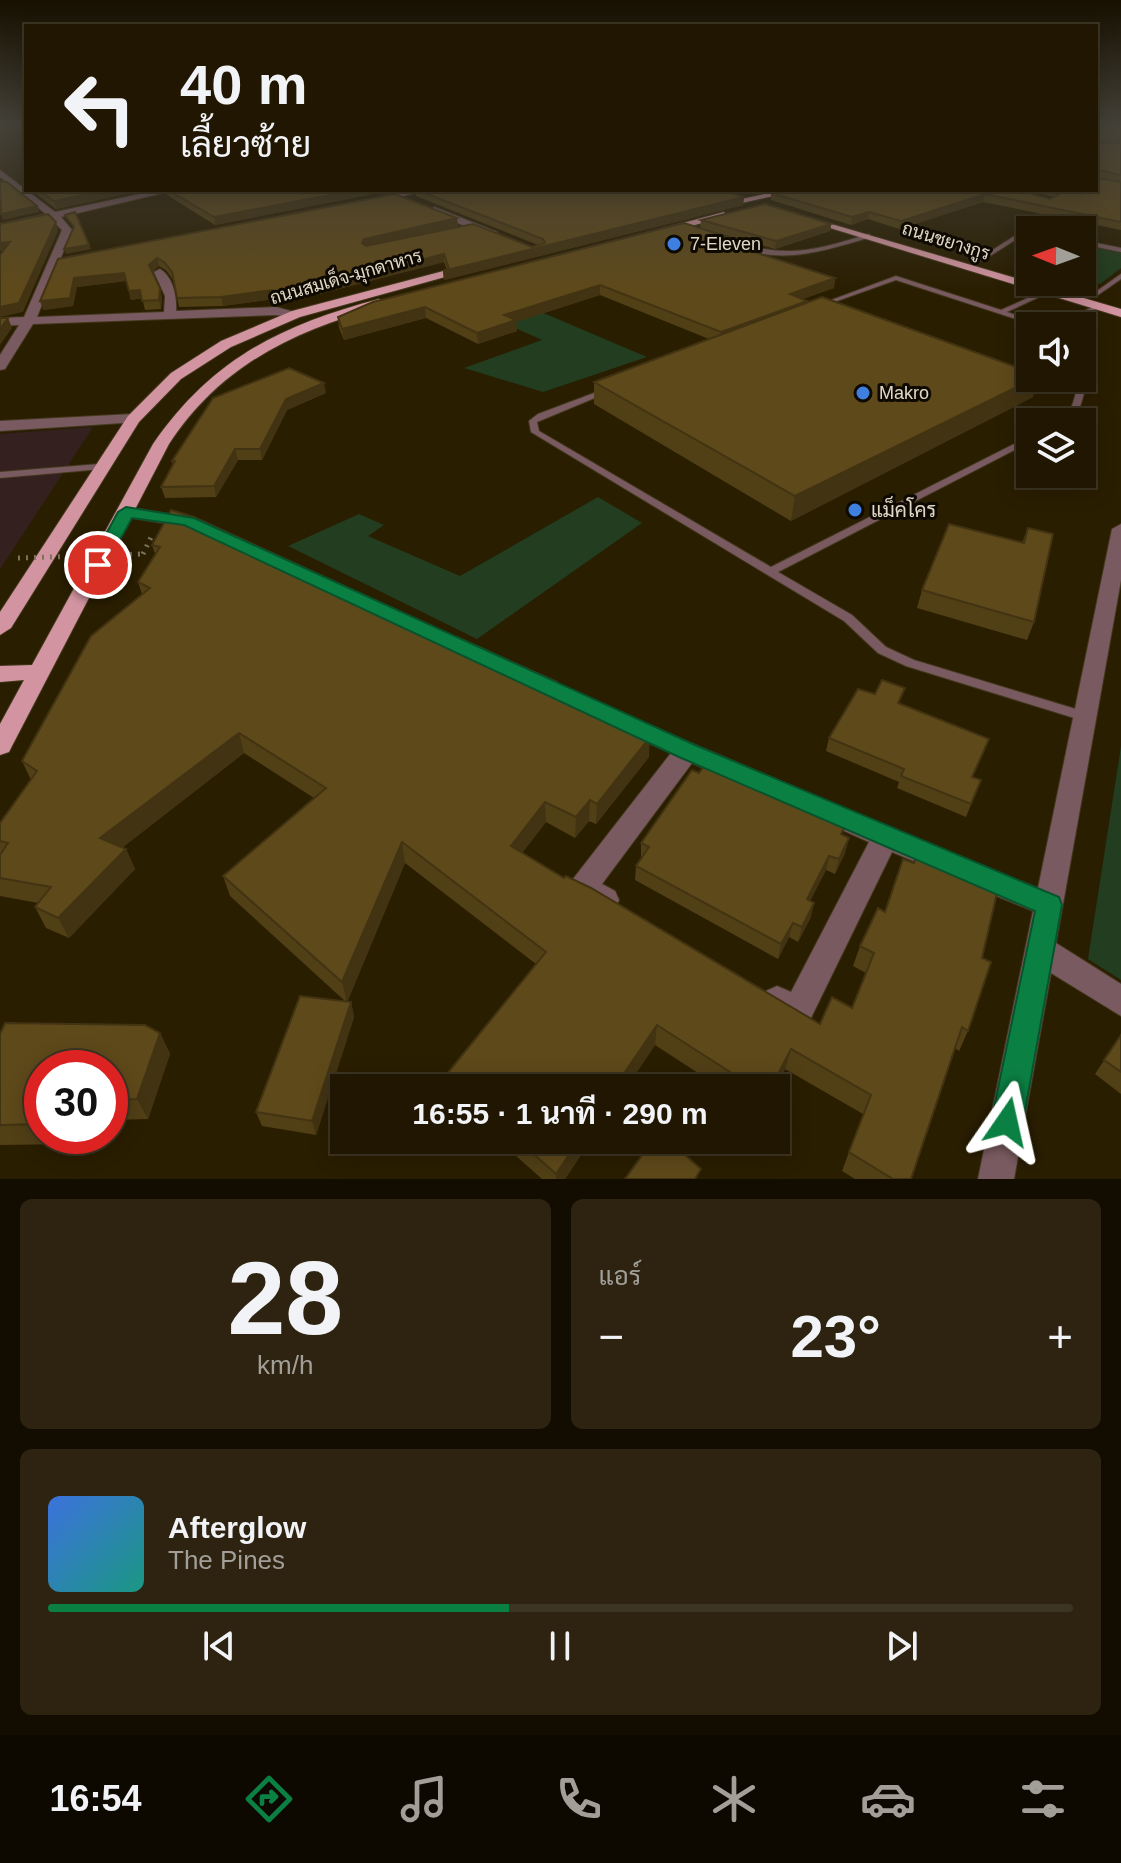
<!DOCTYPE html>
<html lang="th">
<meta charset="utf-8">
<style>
body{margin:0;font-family:Helvetica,Sarabun,sans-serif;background:#2d2310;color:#f1f3f6;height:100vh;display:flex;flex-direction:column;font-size:30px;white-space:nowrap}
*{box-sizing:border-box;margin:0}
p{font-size:26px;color:#a29f99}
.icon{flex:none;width:44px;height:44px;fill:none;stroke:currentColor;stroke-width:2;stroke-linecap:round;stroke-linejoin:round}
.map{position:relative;height:1179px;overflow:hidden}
.side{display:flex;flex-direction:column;gap:20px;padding:20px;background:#120c01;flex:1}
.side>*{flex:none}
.guide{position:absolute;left:24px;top:24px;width:1074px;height:168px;border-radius:0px;box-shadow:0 4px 20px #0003,0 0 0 2px #3d3523;background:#201601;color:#f1f3f6;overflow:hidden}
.needle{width:52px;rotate:271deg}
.fabs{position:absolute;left:1016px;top:216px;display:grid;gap:16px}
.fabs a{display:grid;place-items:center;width:80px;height:80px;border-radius:0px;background:#201601;box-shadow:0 4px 20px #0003,0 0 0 2px #3d3523;font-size:40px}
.speed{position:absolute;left:24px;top:1050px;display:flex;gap:16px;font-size:40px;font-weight:700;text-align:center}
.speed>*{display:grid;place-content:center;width:104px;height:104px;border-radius:50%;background:#201601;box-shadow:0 4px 20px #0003,0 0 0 2px #3d3523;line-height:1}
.speed .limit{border:12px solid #d22;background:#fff;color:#111}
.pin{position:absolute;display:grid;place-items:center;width:68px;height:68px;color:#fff;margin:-34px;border:4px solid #fff;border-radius:50%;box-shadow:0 2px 8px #0007}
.me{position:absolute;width:88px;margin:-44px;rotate:11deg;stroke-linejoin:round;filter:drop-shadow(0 0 6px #0008)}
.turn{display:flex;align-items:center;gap:28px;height:168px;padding:0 24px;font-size:36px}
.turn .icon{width:104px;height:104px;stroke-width:2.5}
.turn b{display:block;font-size:56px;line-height:68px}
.big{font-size:60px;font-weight:700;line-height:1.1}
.side .card{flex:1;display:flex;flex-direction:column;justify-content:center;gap:12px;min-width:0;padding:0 28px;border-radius:12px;background:#2d2310}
.side .dial{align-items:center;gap:0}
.dial b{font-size:104px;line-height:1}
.song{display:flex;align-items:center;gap:24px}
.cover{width:96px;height:96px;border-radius:12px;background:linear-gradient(135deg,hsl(220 70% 55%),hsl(170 70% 35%))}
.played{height:8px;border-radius:4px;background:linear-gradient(90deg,#0b8043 45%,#3d3523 45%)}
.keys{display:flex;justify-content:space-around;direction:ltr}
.heat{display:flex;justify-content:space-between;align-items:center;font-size:44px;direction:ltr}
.side .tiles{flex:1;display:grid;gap:20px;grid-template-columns:1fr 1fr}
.card:last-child{grid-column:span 2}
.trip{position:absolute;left:330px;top:1074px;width:460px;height:80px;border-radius:0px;background:#201601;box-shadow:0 4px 20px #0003,0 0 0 2px #3d3523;font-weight:700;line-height:80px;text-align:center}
.menu{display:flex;height:128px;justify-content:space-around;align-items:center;background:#0d0900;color:#a29f99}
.menu .icon{width:56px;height:56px}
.menu .on{color:#0b8043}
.menu b{font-size:36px;color:#f1f3f6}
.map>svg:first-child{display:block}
.education{fill:#34211f}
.green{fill:#223d1f}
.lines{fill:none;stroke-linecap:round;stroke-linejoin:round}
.service-casing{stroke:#43381d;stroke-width:2}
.minor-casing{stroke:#43381d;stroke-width:2}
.primary-casing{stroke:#43381d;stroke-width:2}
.path{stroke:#7d735b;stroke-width:5;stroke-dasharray:2 6;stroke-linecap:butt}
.service{fill:#785a60;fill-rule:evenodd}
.minor{fill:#785a60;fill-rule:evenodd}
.primary{fill:#d194a0;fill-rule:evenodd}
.path-bridge{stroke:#7d735b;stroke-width:5;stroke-dasharray:2 6;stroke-linecap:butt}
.wall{fill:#513f16}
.shaded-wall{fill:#423312}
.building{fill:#5e491a;stroke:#423312;stroke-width:2}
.route{fill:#0b8043;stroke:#07532c;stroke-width:2}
.shop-dot{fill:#3f7fe0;stroke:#0e0901;stroke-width:3}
.labels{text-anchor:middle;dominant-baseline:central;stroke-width:6;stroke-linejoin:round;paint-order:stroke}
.far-street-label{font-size:18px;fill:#e0d8c7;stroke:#0e0901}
.far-poi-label{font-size:18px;fill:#e0d8c7;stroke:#0e0901;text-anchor:start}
.poi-label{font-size:20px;fill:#e0d8c7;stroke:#0e0901;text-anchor:start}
</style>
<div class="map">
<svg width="1121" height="1179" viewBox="0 0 1121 1179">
<rect width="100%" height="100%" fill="#2a1e01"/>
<path class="education" d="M93,427L65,470L0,569V434Z"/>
<g class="green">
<path d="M1082,244L1121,252V268L1100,284L1082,279Z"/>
<path d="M527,306L647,357L543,392L464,368L542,340L493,318Z"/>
<path d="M598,497L642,523L477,639L288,546L359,514L384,525L368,536L460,576Z"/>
<path d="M1121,746V980L1088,959Z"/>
</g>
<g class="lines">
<defs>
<g id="service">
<path d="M1030,230V234L1023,235L982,261L977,260L1019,233Z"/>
<path d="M869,234L871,237C827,250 781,266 737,246L740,244C794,258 818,249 869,234Z"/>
<path d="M1082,240L1121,248V252L1082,244Z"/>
<path d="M1121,274V279L1098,295H1094V293Z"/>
<path d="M896,276L1001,310L1046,290H1050V292L1007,312L1048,326H1037L896,280L823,306L818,305Z"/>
<path d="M1097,305L1102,306L1062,326H1052Z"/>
<path d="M1082,337L1094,347C1090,362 1083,415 1071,421C1068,422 1061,422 1058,422C1075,410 1074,398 1079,378H1082V365L1086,347L1082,343Z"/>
<path d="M602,390L609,392L537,422L539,431L771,567L1030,436V442L778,572L852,615L886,647L914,660L1089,713L1090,716L1089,719L1084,721L906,666L878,653L844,621L531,432L529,421L538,414Z"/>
<path d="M99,464L102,465V469L0,478V472Z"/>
</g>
<g id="minor">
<path d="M0,170L55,212L159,190H176L61,217L72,230L37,317L164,312L165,296L154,272L160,269C173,277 177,296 176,311L276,307L302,314L296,318L276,315L33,324L5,369L0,370V355L19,325L0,326V318L24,317L62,230L51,219L0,230V224L46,214L0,177Z"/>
<path d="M410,190H427L372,204L367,201Z"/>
<path d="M434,207L497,232L498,234L489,236L431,212Z"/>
<path d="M133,414L138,416V422L0,431V421Z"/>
<path d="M126,507L193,518L202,523L193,528L120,516L117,512Z"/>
<path d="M1121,524V580L1056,943L1121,984V1016L1051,973L1014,1179H978L1033,911L960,881L956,873L960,865L970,861L1038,888L1112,529Z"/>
<path d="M459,638L557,682L560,687L557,692H541L451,650L448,645L451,640Z"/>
<path d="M625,715L950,853L954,861L950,869L940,872L892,852L808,1024L797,1028C782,1022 768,1016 761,1001L766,991L777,986L791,992L869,842L692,763L602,884L615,891L619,900L615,909C599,915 577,903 569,887L573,879L671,753L617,729L613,723L617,717Z"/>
</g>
<g id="primary">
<path d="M783,190H801L719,208L714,205Z"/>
<path d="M724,212L727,217L662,233L657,230Z"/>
<path d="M804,216L1121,309V317L804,220Z"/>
<path d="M470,264L474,265V269L300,317L231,347L181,379L139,422L11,628L0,635V612L128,416L171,373L221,341L292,311Z"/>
<path d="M379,299L385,303L383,306C294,331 222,364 169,444L12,746L9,752L0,755V724L24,680L0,682V666L32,665L153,444C212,359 281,325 379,299Z"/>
</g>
</defs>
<use href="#service" class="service-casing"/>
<use href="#minor" class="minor-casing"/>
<use href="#primary" class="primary-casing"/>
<path class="path" d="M143,554L153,533"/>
<use href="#service" class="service"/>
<use href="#minor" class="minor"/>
<use href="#primary" class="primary"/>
<path class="path-bridge" d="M18,558L143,554"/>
</g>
<g class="wall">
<path d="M1096,125H1121V142L1097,141L1098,143H1121V230L983,202L899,229L868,219L851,225L771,200V193L1018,190L1050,199L1054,197L1027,190H1096Z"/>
<path d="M31,190H144L56,209Z"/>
<path d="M166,190H393L215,225L167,195Z"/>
<path d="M416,190H723L744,197L743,205L444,280L443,271L447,270L444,262L280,304L274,299L223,306L179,307L173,280L166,270L159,266L152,272L162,297L161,309L145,310L142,298L131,300L126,281L77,287L73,306L43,310L58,259L457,218L458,226L385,243L532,247L538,245L416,196Z"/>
<path d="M735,190H782L748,194Z"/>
<path d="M701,220L831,224L830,231L775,249L700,228Z"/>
<path d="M755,246L754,252L835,278L834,288L803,299L807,302L1033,397L791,521L594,404V382L709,339L600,295L516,322L517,331L478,344L426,318L344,340L339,328L338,317Z"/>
<path d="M326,393L287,410L262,460H238L216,497L165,498L161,487L173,465L172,461L213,398Z"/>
<path d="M1028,528L1034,622L1027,640L917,608L922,590L1022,543Z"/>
<path d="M152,545L482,649L483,661L649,736V757L596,824L589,821L575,838L546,822L522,853L564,878L820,1024L852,1008L866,973L853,966L860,946L885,912L990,890L982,958L968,1031L959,1051L955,1048L911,1179H855L842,1171L863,1114L785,1069L776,1088H721L655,1045L626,1088H447L446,1075L536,964L405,863L347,1002H351L354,1017L316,1135L262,1126L256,1112L346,1002L230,896L223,876L314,798L244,753L123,847L126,849L135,869L69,938L46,928L35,907L38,903L0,896V823L31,780L22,761L142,594L138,582L155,554Z"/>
<path d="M900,704L984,752L972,777L981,780L966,817L897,788L899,782L826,751L829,738Z"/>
<path d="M844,836L849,838L845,853L835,874L826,870L810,901L811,917L798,942L789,937L778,959L635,880L636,866L641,858V843Z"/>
<path d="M160,1033L170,1054L148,1119L110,1120V1068H42V1136H79L76,1144L0,1145V1034Z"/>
<path d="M1121,1035V1094L1095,1074Z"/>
<path d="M498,1140H591L565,1179H542Z"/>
</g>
<g class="shaded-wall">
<path d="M109,190H144L56,209L54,201Z"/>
<path d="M356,190H393L215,225L214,217Z"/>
<path d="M749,190H782L748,194Z"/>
<path d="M985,194L983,202L899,229L901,221Z"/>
<path d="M744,197L743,205L444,280L443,271Z"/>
<path d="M37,206L39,212L3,220L1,214Z"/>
<path d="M869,212L868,219L851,225L852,217Z"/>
<path d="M457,218L458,226L365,247L362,243L364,239Z"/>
<path d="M56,222L58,231L23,312L0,317V307Z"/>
<path d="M831,224L830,231L775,249L776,241Z"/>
<path d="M10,242L13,251H0V243Z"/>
<path d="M89,245L91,249L66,254L64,249Z"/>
<path d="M444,254V262L280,304L278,296Z"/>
<path d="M157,258L159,266L151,273L149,265Z"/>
<path d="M124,273L126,281L77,287L73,306L43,310L40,301L74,278Z"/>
<path d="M835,278L834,288L788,304L790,294Z"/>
<path d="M600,285V295L516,322L517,331L478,344L477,333L504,315Z"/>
<path d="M160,288L162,297L161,309L159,300Z"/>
<path d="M140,290L142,298L131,300L129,291Z"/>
<path d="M272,290L274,299L223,306L221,297Z"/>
<path d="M807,301L720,343L721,332Z"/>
<path d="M425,307L426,318L344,340L342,329Z"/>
<path d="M8,318L12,328L0,345V329Z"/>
<path d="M1035,378H1039L1033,397L791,521L795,496Z"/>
<path d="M324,383L326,393L287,410L262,460L260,449L286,399Z"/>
<path d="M235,449L238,460L216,497L214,486Z"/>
<path d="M482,649L483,669L475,655Z"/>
<path d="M650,726L649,739L650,737L649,757L596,824L597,804Z"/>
<path d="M239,733L244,753L109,858L100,838Z"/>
<path d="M590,800L589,821L575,838L576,817Z"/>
<path d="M545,802L546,822L512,866L511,846Z"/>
<path d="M849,838L845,853L835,874L839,859Z"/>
<path d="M402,842L405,863L347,1003L342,982Z"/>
<path d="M126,849L135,869L69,938L58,918Z"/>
<path d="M829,856L826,870L803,914L807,899Z"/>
<path d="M814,903L811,917L798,942L802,927Z"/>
<path d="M793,923L789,937L778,959L781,944Z"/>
<path d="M351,1002L354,1017L316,1135L312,1121Z"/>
<path d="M657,1025L655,1045L626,1088H614Z"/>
<path d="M160,1033L170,1054L148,1119L137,1099Z"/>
<path d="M791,1049L785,1069L776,1088H771Z"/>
<path d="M71,1136H79L76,1144Z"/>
<path d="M579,1140H591L565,1179H556V1174Z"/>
</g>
<g class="building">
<path d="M1096,125H1121V136L1098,135L1096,137Z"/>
<path d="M1096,140L1098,143H1121V175L1099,170L1096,172Z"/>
<path d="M1096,175L1098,178L1121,182V222L985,194L901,221L869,212L852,217L771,193L785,190H1018L1050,199L1059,194L1057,190H1096Z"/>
<path d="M0,182H7L37,206L1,214Z"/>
<path d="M38,190H109L54,201Z"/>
<path d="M168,190H356L214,217Z"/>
<path d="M417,190H723L744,197L443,271L449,269L444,254L278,296L272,290L221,297L177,298L172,272L164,262L157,258L149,265L160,288L159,300L142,301L140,290L129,291L124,273L74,278L70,298L40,301L58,259L395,194L457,218L364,239L362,243L366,246L473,224L532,247L545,243L543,239Z"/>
<path d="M765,204L831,224L776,241L701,220Z"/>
<path d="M75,212L89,245L64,249L74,227L65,215Z"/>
<path d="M48,214L56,222L19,303L0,307V255L10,242L0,243V224Z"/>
<path d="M684,223L755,246L745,249L835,278L790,294L807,301L721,332L600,285L504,315L516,320L477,333L425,307L342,329L338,317L373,302Z"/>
<path d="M822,297L1030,372V378H1035L795,496L594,382Z"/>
<path d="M0,318H8L0,329Z"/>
<path d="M289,368L324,383L286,399L260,449H235L214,486L161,487L175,461H172L213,398Z"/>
<path d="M171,510L194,517L482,649L475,655L479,659L525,679L532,672L650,726L644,734L650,737L597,804L590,800L576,817L545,802L511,846L564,878L566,876L591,888L820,1024L832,997L852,1008L874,953L860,946L878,908L885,912L903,859L914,863L919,846L994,876L990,890L997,893L982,958L991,962L968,1031L962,1027L911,1179H893L849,1152L871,1095L791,1049L771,1088H755L657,1025L614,1088H460L446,1075L546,952L402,842L342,982L223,876L326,788L239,733L100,838L126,849L58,918L35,907L51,887L0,878V855L8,843L0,841V823L37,771L22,761L91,636L150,588L138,582L160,547L152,545Z"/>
<path d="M949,524L1024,543L1028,528L1053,534L1034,622L922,590Z"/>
<path d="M882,680L905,688L898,703L989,739L972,777L981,780L971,804L901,776L904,769L829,738L858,689L875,694Z"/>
<path d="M707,762L848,822L841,834L849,838L839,859L829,856L807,899L814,903L802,927L793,923L781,944L636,866L649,847L641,843L692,770L699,773Z"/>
<path d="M300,996L351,1002L312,1121L256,1112Z"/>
<path d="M5,1023L145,1025L160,1033L137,1099L110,1100V1068H42V1124L0,1125V1034Z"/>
<path d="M1121,1035V1072L1104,1060Z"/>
<path d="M518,1140H579L556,1174Z"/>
<path d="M653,1140H668L701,1169L695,1179H625Z"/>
</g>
<linearGradient id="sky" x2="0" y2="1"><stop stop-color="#171001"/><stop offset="0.43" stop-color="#444138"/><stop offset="1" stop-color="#444138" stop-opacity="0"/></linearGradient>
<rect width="1121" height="290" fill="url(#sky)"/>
<path class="route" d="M126,507L194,518L695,745L1059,897L1062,905L1023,1122L1018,1133L1007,1137L996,1133L991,1122L1035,911L679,757L184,525L132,518L104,569H91L89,565L118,512Z"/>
<g class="shop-dot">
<circle cx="674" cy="244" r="8"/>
<circle cx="863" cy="393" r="8"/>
<circle cx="855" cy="510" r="8"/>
</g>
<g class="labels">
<g class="far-street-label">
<text transform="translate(946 241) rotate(17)">ถนนชยางกูร</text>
<text transform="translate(346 277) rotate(-16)">ถนนสมเด็จ-มุกดาหาร</text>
</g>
<g class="far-poi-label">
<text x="690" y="244">7-Eleven</text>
<text x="879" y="393">Makro</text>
</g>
<g class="poi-label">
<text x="871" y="510">แม็คโคร</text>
</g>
</g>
</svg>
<div class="fabs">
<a><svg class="needle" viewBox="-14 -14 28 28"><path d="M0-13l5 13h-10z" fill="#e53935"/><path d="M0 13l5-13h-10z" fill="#a29f99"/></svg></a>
<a><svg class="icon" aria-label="sound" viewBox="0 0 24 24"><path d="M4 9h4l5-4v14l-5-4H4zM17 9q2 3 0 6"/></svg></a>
<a><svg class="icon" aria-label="layers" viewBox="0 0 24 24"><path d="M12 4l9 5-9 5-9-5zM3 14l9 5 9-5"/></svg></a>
</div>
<div class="speed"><div class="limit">30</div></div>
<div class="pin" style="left:98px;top:565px;background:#d93025"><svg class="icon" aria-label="arrive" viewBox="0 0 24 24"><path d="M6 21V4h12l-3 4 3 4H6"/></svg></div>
<svg class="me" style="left:1007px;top:1122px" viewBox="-20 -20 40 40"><path d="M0-17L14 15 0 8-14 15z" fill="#0b8043" stroke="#fff" stroke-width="4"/></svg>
<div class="trip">16:55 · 1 นาที · 290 m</div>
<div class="guide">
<div class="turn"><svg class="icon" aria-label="left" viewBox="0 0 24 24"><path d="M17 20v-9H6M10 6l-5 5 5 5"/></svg><div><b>40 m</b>เลี้ยวซ้าย</div></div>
</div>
</div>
<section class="side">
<div class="tiles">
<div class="card dial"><b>28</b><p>km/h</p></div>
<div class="card"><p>แอร์</p>
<div class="heat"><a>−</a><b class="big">23°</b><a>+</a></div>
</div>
<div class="card">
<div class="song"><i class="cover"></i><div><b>Afterglow</b><p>The Pines</p></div></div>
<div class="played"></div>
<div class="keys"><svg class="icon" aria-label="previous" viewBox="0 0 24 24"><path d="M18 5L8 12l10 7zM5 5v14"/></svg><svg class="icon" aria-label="pause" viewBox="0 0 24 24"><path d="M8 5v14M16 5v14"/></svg><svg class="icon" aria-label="next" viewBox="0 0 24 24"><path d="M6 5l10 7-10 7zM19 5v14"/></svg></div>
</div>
</div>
</section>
<nav class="menu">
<b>16:54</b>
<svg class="icon on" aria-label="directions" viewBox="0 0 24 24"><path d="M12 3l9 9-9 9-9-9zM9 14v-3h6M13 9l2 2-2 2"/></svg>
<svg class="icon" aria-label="music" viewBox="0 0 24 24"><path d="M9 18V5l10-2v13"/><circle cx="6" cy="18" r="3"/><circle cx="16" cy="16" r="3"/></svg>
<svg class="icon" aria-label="phone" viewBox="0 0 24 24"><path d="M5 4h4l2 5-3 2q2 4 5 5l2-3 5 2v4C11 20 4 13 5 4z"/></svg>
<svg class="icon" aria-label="climate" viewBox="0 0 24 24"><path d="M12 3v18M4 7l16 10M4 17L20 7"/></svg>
<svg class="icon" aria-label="car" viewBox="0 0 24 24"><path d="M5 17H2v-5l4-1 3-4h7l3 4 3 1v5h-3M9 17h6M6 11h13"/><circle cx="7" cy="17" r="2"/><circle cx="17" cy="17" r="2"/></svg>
<svg class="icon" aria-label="filters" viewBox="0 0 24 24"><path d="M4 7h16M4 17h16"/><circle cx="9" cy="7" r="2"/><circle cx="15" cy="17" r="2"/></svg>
</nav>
